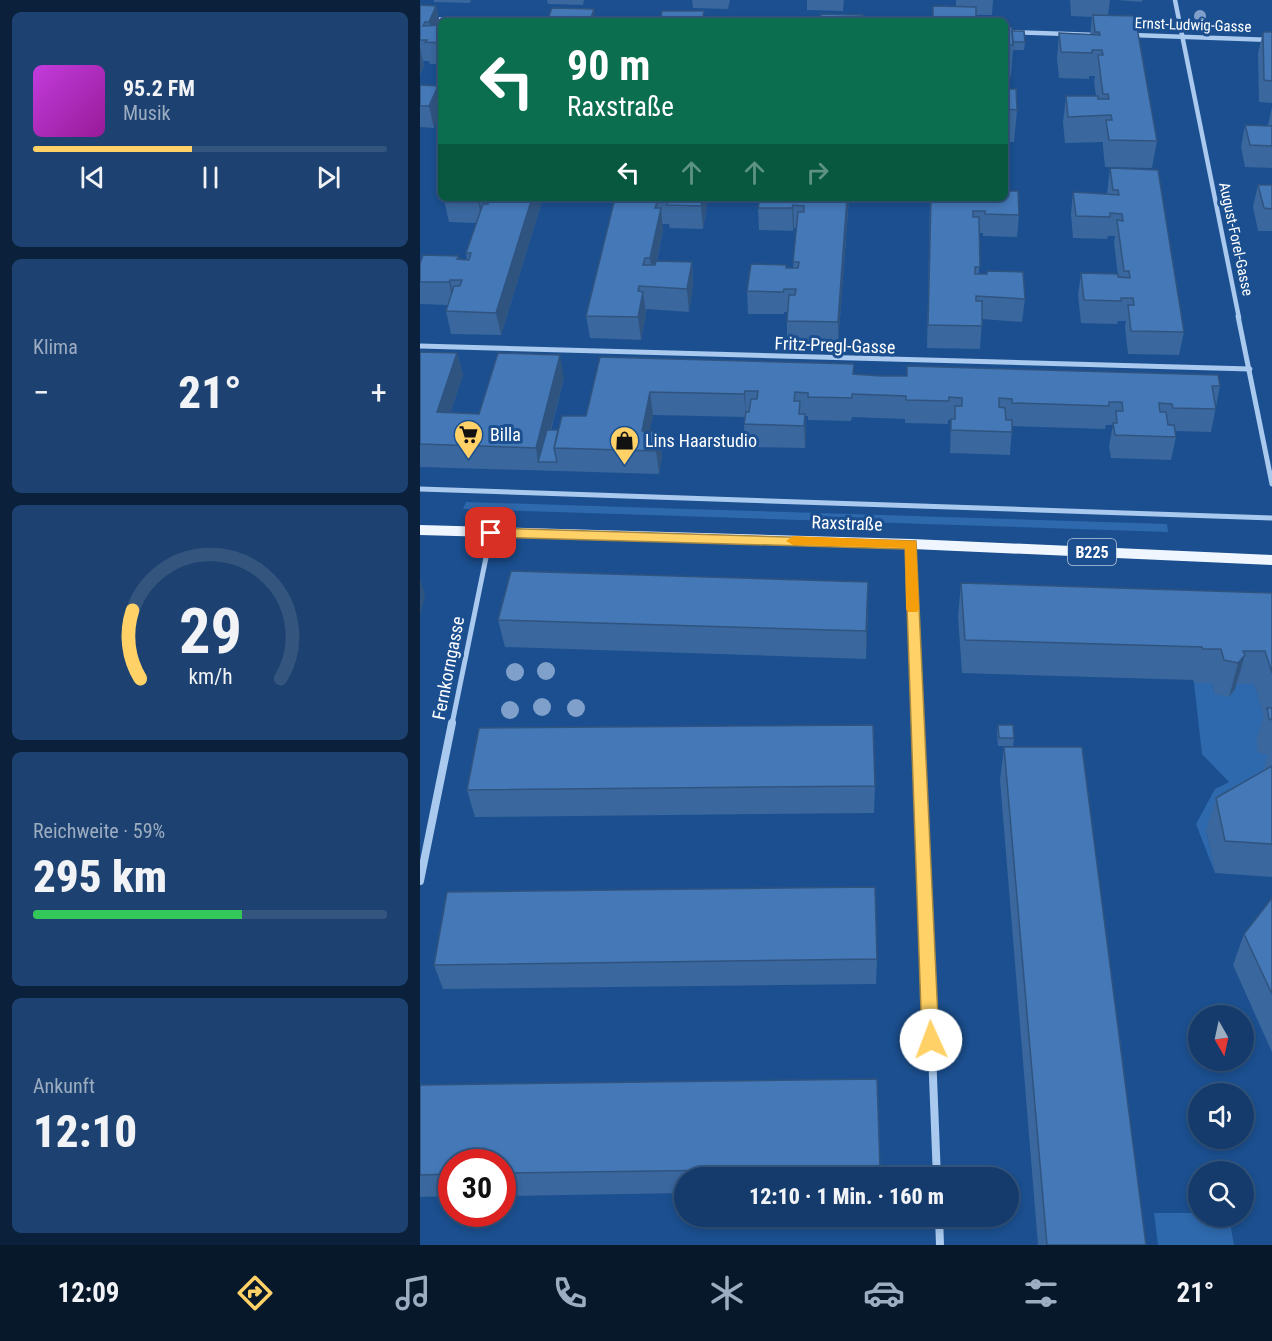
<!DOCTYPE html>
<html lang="de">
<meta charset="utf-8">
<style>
body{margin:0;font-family:"Roboto Condensed",sans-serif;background:#1d4271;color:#f1f3f6;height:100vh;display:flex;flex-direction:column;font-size:22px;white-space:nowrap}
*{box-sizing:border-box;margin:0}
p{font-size:20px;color:#9dadc1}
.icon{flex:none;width:33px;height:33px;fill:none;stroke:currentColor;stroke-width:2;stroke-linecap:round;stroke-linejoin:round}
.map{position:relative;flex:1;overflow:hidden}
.drawer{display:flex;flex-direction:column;gap:12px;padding:12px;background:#0b203b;width:420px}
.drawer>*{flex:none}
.banner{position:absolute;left:18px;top:18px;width:570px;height:183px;border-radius:9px;box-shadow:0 3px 9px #0003,0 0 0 2px #33557e;background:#0b6e4f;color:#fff;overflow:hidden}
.needle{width:39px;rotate:171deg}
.controls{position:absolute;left:768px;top:1005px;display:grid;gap:12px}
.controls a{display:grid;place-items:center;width:66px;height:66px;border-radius:50%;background:#143b6b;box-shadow:0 3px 9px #0003,0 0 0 2px #33557e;font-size:30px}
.speed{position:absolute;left:18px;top:1149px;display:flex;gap:12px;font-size:30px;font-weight:700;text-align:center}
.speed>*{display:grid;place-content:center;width:78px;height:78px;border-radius:50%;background:#143b6b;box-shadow:0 3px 9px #0003,0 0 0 2px #33557e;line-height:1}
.speed .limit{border:9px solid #d22;background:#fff;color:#111}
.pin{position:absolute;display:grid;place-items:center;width:51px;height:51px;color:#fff;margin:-26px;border-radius:12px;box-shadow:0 3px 9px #0006}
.me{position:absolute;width:66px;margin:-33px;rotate:358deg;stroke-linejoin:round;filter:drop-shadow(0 0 4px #0008)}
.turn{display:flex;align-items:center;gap:21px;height:126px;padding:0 30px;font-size:27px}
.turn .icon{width:78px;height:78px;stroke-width:2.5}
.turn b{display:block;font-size:42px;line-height:51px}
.lanes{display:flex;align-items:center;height:57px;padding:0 30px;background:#0003;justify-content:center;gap:30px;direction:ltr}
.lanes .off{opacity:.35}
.big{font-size:45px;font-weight:800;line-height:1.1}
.drawer .widget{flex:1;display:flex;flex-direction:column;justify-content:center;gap:9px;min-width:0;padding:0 21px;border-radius:9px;background:#1d4271}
.drawer .dial{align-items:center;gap:0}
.dial svg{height:156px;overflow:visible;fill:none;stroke:#33557e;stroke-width:7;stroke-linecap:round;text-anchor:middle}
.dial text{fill:#f1f3f6;stroke:none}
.song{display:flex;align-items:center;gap:18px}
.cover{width:72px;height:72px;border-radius:9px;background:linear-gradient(135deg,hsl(290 70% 55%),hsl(300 70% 35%))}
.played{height:6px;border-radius:3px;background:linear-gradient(90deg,#ffd166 45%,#33557e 45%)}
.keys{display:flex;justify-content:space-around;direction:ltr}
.heat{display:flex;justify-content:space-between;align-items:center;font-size:33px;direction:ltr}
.charge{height:9px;border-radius:4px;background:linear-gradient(90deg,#34c759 59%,#33557e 0)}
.trip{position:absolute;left:254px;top:1167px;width:345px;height:60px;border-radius:30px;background:#143b6b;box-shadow:0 3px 9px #0003,0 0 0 2px #33557e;font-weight:800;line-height:60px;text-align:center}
.tabs{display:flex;height:96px;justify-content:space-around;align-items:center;background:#08182b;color:#9dadc1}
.tabs .icon{width:42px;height:42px}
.tabs .current{color:#ffd166}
.tabs b{font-size:27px;color:#f1f3f6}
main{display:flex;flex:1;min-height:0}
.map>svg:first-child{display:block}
.green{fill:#2e69ad}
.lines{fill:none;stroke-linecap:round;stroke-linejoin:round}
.street-far2{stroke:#a9c9ee;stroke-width:4.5}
.street-far1{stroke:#a9c9ee;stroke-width:5}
.street{stroke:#a9c9ee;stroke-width:8}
.primary{fill:#f0f6ff;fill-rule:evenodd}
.tree{fill:#7ea0ca}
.wall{fill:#3a679d}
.shaded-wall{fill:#305480}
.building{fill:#4478b7;stroke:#305480;stroke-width:1.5}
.route{fill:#ffd166;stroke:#a68842;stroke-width:1.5}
.slow{fill:#f59e0b}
.labels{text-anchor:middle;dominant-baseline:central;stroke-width:6;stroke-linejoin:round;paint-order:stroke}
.far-street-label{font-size:15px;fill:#fff;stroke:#1b4f8f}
.shield{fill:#1b4f8f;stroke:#bbcadd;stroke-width:1.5}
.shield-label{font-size:16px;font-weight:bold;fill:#fff}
.street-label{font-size:18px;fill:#fff;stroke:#1b4f8f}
.poi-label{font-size:18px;fill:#fff;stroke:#1b4f8f;text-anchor:start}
</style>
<main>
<section class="drawer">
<div class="widget">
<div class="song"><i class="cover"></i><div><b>95.2 FM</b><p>Musik</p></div></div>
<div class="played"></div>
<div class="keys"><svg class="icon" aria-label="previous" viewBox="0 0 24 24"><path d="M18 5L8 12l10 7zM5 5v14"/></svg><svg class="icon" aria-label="pause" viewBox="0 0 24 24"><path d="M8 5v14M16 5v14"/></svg><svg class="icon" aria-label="next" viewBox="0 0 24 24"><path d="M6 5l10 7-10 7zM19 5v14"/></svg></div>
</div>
<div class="widget"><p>Klima</p>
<div class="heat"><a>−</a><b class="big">21°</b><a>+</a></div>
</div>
<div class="widget dial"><svg viewBox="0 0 100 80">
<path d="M14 69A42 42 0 1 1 86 69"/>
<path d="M14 69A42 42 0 0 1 10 34" stroke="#ffd166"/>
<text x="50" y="56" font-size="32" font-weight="700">29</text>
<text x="50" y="72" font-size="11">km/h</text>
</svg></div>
<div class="widget"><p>Reichweite · 59%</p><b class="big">295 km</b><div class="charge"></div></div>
<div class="widget"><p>Ankunft</p><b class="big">12:10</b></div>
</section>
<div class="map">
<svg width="852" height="1245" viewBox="0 0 852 1245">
<rect width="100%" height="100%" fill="#1b4f8f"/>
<g class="green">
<path d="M46,502L747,524L748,532L43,509Z"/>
<path d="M774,683H792L794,694L808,696L815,689L813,684H834L852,740V775L786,830L795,873L776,824L795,789L809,782L782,754Z"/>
<path d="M734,1213H778V1216L809,1217L814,1245H738Z"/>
</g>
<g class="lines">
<g class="street-far2">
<path d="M755,0L819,318"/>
<path d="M0,19L71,21"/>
<path d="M585,32L677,35"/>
<path d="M712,35L852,40"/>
</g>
<g class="street-far1">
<path d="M818,316L852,484"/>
<path d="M0,346L830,369"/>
<path d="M0,489L852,518"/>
<path d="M492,544L499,724"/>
<path d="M32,724L71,533"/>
</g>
<g class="street">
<path d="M499,723L517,1178"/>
<path d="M0,881L32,723"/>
<path d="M519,1216L520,1245"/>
</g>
<path class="primary" d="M0,525L492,539L852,555V565L492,549L0,535Z"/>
</g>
<g class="tree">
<circle cx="780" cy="16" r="6"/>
<circle cx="126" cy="671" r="9"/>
<circle cx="95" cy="672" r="9"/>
<circle cx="122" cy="707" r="9"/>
<circle cx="156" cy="708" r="9"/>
<circle cx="90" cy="710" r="9"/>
</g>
<g class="wall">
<path d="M14,0H51L50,3L14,2Z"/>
<path d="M127,0H164L163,5L128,4Z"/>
<path d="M272,0H310L308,9L273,8Z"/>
<path d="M387,0H424L423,11L387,10Z"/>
<path d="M536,0H573L572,15H556V21H513V6L536,7Z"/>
<path d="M650,0H690L688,15L737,141L732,168L685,167L683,147V142L645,143L643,122L646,96H676L674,82L675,76H669V79L639,78L637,59L639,33L670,35L672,17L651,16Z"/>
<path d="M696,0H722V2Z"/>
<path d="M0,5L16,6L20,25L21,43V64H10L9,61H3L4,66L0,75Z"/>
<path d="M585,27L592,31L605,42L604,50H593L591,77H585Z"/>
<path d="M843,32H852V103L839,102L838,53Z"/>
<path d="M0,85L18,86L21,102V110L14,128L0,127Z"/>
<path d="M585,89L597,110L594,142H585Z"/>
<path d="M852,107V168L825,167L821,147L825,125H848Z"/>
<path d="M690,168L764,332L759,355L708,354L705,327L706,321H698L697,324L661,323L658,295L661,273L698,276L694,243L695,236H688L687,239L653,238L651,214L653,192L687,194Z"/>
<path d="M838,185H852V231H838L833,207Z"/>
<path d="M25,198H123L81,335L31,334L26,311L28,305L0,304V264L39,256V259L47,260L46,253L56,223L29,222L24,200Z"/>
<path d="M195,198H287V205L283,229L250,228L249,224H242L243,230L237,261L272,262L273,285L269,312L226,309V314L221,340L170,338L166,316Z"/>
<path d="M340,198H429L418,345L367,343V321L368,312H364V314H328L327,291L366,268H373L377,228H374L373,231L339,230L338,208Z"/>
<path d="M510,198H585L599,215L597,237L563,236V233H560L559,274L605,299L602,322L562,319L560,349L507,348Z"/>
<path d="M0,352L37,353L43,375L30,413L59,414L144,378L131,430H138L166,416L180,357L434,364V374L461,376L800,386L791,432L755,431L756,437L751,460L691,458L689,446L693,425H686L685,429L592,426L590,455L530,453L531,420H528V424L485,423V419L432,417L431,421L388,420V416H385L386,437L385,448L325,447L324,424L325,417L233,415L229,432H239L242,455L239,474L0,467Z"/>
<path d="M541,583L852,593V877L795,873L786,830L796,798L843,771L848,755L838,752L836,741L844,716L834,684H816L815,689L809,697L794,694L792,683H774L773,680L542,673L538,617Z"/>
<path d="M448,609L446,659L85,647L78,620Z"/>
<path d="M578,725L594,738L593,746H578L577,734Z"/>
<path d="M584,747L726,1245H618L580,780Z"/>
<path d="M455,786L454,813L55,817L47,790Z"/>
<path d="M852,898V1052L813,965L824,934Z"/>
<path d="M457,959L456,984L23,989L14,965Z"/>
<path d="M0,1085L460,1168V1178H264V1193L82,1196V1162H32V1196L0,1197Z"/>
</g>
<g class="shaded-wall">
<path d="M16,6L21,27L14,43L9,22Z"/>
<path d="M174,9L175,21H170Z"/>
<path d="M0,47L4,66L0,75Z"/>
<path d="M18,86L21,102V110L14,128L9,106Z"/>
<path d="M59,198L64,219L62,223L58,200Z"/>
<path d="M112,198H123L81,335L76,313Z"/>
<path d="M283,198H287V205L283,229L281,206Z"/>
<path d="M427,198H429L418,345V322Z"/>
<path d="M237,202L238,219L241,208L243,230L233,280L230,258Z"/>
<path d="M373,205L374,228L373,231L372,208Z"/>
<path d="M272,262L273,285L269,312L267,289Z"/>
<path d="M30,280L35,302L34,305L29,282Z"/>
<path d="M219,286L221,304L223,292L226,314L221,340L218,317V291Z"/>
<path d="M37,353L43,375L23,435L17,412Z"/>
<path d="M140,355L144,378L122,462H118L116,448Z"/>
<path d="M325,391L326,413V417L324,394Z"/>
<path d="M230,392L233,415L226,450L222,431Z"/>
<path d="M385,414L386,437L385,448L384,426Z"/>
<path d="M239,432L242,455L239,474L236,451Z"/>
<path d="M0,578L5,595L0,617Z"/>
<path d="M448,582V609L446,659V631Z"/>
<path d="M825,655L815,689L809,697L818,663Z"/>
</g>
<g class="building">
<path d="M0,5L16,6L9,22H5L3,26L21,25V43L5,42L7,40H0Z"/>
<path d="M513,6L556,7V21H513Z"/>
<path d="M132,8L174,9L170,21H127Z"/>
<path d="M242,11H284L282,21H240Z"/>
<path d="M401,14L443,15L442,21H400Z"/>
<path d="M673,15L715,16L737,141L689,140L686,120H692L691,115L648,117L646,96H678V99H689L688,94H683L678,55H683L682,50H672V53L641,52L639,33L680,35L679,32H675Z"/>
<path d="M585,27H592L593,45H585Z"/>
<path d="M592,31H604L605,42H593Z"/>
<path d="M843,32H852V81L844,80Z"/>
<path d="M0,85L18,86L9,106H0Z"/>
<path d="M585,89H596L597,110L585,109Z"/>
<path d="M825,125L852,126V146L830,145Z"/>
<path d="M690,168L738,170L764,332L711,331L708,305H714L713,298H701V301L664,300L661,273L698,274V277L710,278L709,271H704L697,220L703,221L702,214L690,213V217L656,216L653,192L699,195L698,190H693Z"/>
<path d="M838,185H852V209L844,208Z"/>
<path d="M585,191H598L599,215L565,214V211H553V217H559L560,267H555V274H567V271L603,272L605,299L556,296V301H562V326L508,325L511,198H585Z"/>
<path d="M25,198H59L58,200H24Z"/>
<path d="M70,198H112L76,313L26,311L34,286H40L42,280H30L29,282H0V264L3,255L39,256L37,259L49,260L51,253H46L63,204H68Z"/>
<path d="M195,198H283L281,206L247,205L248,202H237L235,208H241L230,258H225L223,265H235L236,261L272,262L267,289L219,286L218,291L223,292L218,317L166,316Z"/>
<path d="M340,198H427L418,322L367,321L369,295H375L376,289H364L363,292L327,291L331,264L366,265V268H378L379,262H373L378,212H384V206L373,205L372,208H338Z"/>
<path d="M0,352L37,353L17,412L59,414L78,353L140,355L116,448L0,444Z"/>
<path d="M180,357L434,364L433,374L461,376H487V366L798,375L800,386H792L796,409L753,408L752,404L739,403L740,412H746L748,425H754L756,437L695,435L693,423H697L696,411H703L702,402H689V406L592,403V399L579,398V407L585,408L586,420H592V432L531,430V419H535V406H542V398L529,397V401L486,400V396L432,394V398L388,397V393L375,392L374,401H380L379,414H385L384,426L324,424L326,412H329L331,399H337L338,391H325L324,394L230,392L222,431L239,432L236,451L134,448L142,416H166Z"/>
<path d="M127,430H138L134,448L137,462H118Z"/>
<path d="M91,571L448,582L446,631L78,620Z"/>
<path d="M541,583L852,593V673L845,651H823L825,655L818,663L804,660L801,649H783L782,647L545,640Z"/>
<path d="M847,708H852V720L849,719Z"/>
<path d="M453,725L455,786L47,790L59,728Z"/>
<path d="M578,725H593L594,738H579Z"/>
<path d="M584,747H662L726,1245H627Z"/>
<path d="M852,766V844L805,841L796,798Z"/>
<path d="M455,887L457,959L14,965L27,892Z"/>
<path d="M852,898V994L824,934Z"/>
<path d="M457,1079L460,1168L82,1173V1162H32V1174L0,1175V1085Z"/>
</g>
<path class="route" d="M71,528L496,541L519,1040L517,1046L511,1048L505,1046L502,1040L485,549L71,537L64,533Z"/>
<path class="slow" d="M373,536L496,541L499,609L497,612H488L486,609L485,548L373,545L366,541Z"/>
<defs>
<symbol id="supermarket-pin" viewBox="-11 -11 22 30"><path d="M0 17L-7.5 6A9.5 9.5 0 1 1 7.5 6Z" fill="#ffd166" stroke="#1b4f8f"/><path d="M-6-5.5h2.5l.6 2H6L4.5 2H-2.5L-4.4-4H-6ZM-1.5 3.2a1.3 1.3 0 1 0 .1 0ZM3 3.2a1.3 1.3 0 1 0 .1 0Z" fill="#111"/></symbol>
<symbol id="shop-pin" viewBox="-11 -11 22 30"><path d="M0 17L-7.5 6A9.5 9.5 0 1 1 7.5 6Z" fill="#ffd166" stroke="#1b4f8f"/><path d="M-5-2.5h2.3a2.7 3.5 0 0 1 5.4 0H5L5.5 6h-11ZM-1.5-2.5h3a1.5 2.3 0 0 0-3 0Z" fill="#111"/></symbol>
</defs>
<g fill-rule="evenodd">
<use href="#supermarket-pin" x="32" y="418" width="33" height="45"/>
<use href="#shop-pin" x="188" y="424" width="33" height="45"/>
</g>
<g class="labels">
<g class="far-street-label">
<text transform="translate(773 25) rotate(2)">Ernst-Ludwig-Gasse</text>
<text transform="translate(816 239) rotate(78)">August-Forel-Gasse</text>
</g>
<rect class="shield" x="648" y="539" width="48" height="26" rx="4.5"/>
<g class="shield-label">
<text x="672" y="552">B225</text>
</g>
<g class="street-label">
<text transform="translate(415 345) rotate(2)">Fritz-Pregl-Gasse</text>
<text transform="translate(427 523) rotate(2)">Raxstraße</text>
<text transform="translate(28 668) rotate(-79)">Fernkorngasse</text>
</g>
<g class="poi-label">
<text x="70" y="434">Billa</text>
<text x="225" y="440">Lins Haarstudio</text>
</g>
</g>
</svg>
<div class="controls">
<a><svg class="needle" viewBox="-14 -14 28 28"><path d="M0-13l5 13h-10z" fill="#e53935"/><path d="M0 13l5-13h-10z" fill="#9dadc1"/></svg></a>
<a><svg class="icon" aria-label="sound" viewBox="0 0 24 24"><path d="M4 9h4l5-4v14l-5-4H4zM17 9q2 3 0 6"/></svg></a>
<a><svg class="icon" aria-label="search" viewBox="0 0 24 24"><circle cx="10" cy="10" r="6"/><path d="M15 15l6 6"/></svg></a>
</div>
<div class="speed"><div class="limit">30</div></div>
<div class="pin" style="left:71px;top:533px;background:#d93025"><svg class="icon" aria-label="arrive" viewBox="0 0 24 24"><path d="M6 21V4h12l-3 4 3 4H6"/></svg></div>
<svg class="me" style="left:511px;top:1040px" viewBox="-20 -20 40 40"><circle r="19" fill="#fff"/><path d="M0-13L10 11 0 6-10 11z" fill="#ffd166"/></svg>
<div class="trip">12:10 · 1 Min. · 160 m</div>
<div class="banner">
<div class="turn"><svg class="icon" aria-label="left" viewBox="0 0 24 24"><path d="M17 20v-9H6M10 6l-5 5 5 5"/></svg><div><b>90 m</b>Raxstraße</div></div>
<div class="lanes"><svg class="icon" aria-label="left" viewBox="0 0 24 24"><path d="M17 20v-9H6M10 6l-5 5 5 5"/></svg><svg class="icon off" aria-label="ahead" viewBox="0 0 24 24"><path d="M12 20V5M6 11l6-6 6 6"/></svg><svg class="icon off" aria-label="ahead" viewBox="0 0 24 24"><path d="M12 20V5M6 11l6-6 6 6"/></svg><svg class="icon off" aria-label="right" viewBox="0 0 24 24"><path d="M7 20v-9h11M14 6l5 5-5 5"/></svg></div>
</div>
</div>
</main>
<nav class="tabs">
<b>12:09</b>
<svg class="icon current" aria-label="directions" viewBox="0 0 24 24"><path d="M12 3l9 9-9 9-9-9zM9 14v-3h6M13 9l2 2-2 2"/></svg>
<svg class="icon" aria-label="music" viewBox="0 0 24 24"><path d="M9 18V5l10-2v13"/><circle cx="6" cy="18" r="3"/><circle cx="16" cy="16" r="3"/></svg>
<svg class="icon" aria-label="phone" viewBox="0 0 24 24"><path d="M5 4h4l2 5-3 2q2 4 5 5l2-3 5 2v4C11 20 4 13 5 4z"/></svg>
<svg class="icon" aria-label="climate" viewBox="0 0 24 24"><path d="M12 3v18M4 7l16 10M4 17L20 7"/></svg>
<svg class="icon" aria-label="car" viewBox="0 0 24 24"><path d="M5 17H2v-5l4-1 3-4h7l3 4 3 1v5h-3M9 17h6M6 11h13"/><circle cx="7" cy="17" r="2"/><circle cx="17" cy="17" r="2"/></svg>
<svg class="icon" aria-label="filters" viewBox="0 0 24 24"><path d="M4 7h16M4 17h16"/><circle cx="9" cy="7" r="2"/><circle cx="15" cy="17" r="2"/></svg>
<b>21°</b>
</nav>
